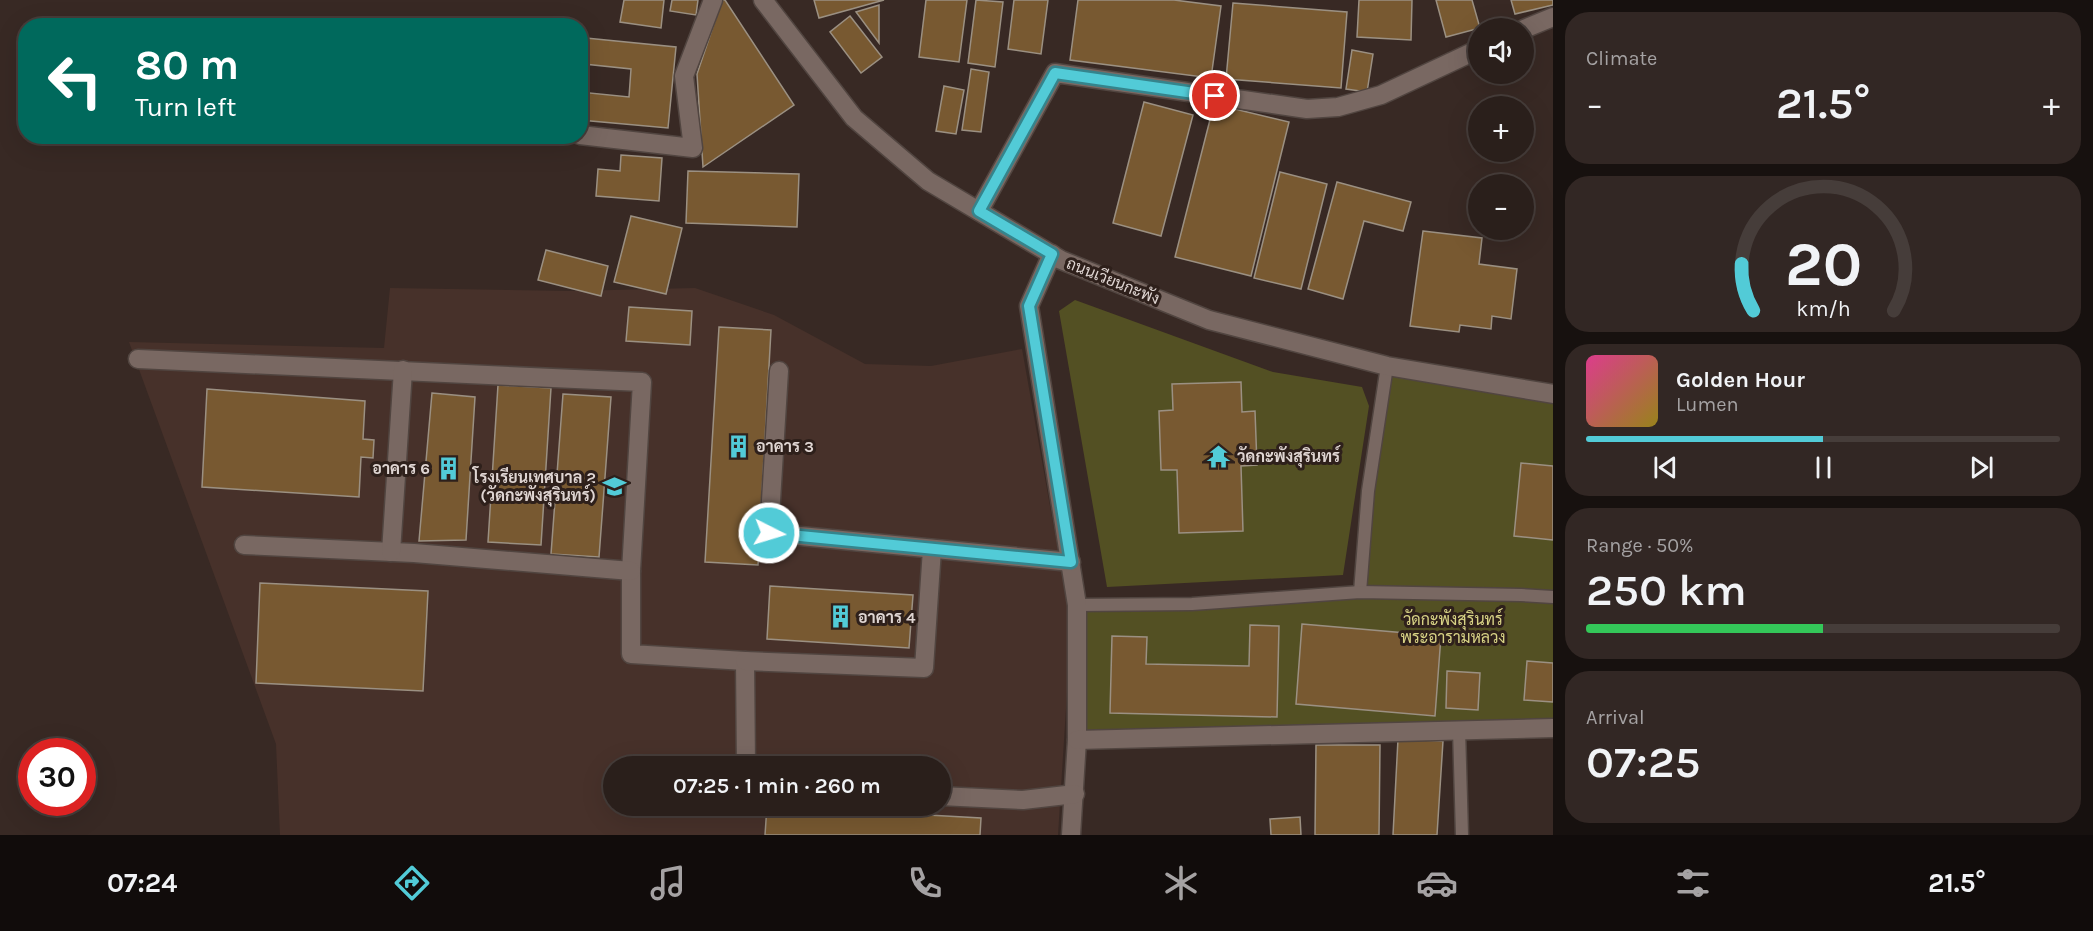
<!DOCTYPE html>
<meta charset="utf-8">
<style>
body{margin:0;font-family:Karla,Sarabun,sans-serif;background:#322724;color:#f1f3f6;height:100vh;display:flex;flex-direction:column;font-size:22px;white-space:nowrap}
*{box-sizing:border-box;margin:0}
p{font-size:20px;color:#a5a2a3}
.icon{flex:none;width:33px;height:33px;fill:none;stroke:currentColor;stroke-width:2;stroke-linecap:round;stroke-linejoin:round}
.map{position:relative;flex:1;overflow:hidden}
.panel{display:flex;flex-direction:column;gap:12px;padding:12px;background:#17110f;width:540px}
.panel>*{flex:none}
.guide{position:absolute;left:18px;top:18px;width:570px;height:126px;border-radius:24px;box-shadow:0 6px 24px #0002,0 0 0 2px #463d3a;background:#00695c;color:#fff;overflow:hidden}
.controls{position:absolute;left:1468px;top:18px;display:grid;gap:12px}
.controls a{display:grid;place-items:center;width:66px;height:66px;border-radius:50%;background:#2a1f1b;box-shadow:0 6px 24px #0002,0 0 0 2px #463d3a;font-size:30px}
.speed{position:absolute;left:18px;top:738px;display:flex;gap:12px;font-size:30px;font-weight:700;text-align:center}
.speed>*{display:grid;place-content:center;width:78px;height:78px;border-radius:50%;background:#2a1f1b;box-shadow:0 6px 24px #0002,0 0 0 2px #463d3a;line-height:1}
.speed .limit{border:9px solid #d22;background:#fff;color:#111}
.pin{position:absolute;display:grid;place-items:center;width:51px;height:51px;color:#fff;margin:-26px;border:3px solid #fff;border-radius:50%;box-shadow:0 2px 6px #0007}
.me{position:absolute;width:66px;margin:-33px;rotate:95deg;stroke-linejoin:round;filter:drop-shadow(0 0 4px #0008)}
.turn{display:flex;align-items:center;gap:21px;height:126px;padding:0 18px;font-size:27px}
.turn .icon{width:78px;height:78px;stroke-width:2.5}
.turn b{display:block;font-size:42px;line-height:51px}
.big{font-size:45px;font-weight:600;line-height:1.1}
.panel .card{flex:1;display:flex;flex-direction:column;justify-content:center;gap:9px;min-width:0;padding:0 21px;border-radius:24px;background:#322724}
.panel .dial{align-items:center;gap:0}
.dial svg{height:156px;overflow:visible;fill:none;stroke:#463d3a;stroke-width:7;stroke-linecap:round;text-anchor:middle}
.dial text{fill:#f1f3f6;stroke:none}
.song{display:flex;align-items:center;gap:18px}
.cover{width:72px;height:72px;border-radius:9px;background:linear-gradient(135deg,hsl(330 70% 55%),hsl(50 70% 35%))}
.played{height:6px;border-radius:3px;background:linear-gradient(90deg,#52cbd7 50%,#463d3a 50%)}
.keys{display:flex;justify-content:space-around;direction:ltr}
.heat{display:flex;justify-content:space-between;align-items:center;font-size:33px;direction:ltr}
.charge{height:9px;border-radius:4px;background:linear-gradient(90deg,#34c759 50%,#463d3a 0)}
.trip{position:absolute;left:603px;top:756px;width:348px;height:60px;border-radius:30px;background:#2a1f1b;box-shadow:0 6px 24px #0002,0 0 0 2px #463d3a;font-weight:600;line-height:60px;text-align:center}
.tab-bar{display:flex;height:96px;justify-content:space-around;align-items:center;background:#110c0b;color:#a5a2a3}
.tab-bar .icon{width:42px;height:42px}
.tab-bar .current{color:#52cbd7}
.tab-bar b{font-size:27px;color:#f1f3f6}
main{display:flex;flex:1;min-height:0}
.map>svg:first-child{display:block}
.built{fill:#47312a;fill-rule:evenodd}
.green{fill:#535023}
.building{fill:#785931;stroke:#9b9082;stroke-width:1.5}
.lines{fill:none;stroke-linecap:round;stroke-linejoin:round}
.lane-casing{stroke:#514540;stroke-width:15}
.street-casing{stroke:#514540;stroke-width:21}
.lane{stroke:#796862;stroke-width:12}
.street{stroke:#796862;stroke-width:18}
.route-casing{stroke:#35848c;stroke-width:15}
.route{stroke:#52cbd7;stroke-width:10}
.labels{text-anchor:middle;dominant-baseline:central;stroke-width:6;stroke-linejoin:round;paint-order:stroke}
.street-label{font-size:16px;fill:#dfd5d2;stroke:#2e201b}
.poi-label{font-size:16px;font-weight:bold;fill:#dfd5d2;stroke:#2e201b;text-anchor:start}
.park-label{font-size:16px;fill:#d8d385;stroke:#2e201b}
</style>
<main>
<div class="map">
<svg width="1553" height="835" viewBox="0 0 1553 835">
<rect width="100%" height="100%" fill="#382924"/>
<path class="built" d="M390,288L572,291L695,288L774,315L865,364L931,366L1022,349L1068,607V677L1058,835H280L276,744L129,342L384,348ZM614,766H940V806H614Z"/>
<g class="green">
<path d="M1075,300L1273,372L1362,387L1369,406L1343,575L1107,587L1059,311Z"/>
<path d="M1387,366L1553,390V728L1077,740V605L1360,592Z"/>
</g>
<g class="building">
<path d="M624,0H664L661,28L620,22Z"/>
<path d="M672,0H698L696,15L670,11Z"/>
<path d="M722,0H725L794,105L703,167L697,74Z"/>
<path d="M814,0H884L819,18Z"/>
<path d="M926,0H967L959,62L919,57Z"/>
<path d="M976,0L1003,2L995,67L968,63Z"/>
<path d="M1014,0H1048L1041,54L1008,49Z"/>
<path d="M1078,0H1174L1221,6L1211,78L1070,60Z"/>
<path d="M1359,0H1412L1411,40L1357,37Z"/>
<path d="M1436,0H1472L1480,28L1446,37Z"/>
<path d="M1511,0H1553V5L1515,14Z"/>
<path d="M1233,3L1347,12L1341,88L1226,79Z"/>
<path d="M879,5V43L856,12Z"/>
<path d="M850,16L882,57L861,73L830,32Z"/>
<path d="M586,38L676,47L668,128L580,120V92L629,97L631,69L584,64Z"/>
<path d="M1352,50L1373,54L1367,92L1346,89Z"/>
<path d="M971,69L989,72L981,132L962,130Z"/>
<path d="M944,86L964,90L956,134L936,131Z"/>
<path d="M1144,102L1193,115L1161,236L1113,223Z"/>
<path d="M1214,104L1289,122L1251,276L1175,257Z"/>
<path d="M621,155L662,158L659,201L596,196L598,169L620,171Z"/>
<path d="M688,171L799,174L797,227L686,223Z"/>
<path d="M1280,172L1327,184L1301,289L1254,278Z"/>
<path d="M1337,182L1411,202L1403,231L1364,221L1343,299L1308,289Z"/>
<path d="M631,216L682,228L666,294L614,282Z"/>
<path d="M1423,231L1482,238L1479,264L1517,269L1511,319L1492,316L1491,329L1460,325L1459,332L1410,326Z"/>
<path d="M546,250L608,266L601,296L538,280Z"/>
<path d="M629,307L692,311L690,345L626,341Z"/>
<path d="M719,327L771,330L758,565L705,562Z"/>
<path d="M1241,382L1242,412L1255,411L1257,465L1241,466L1243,531L1179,533L1177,470H1161L1159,411L1173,410L1172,384Z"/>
<path d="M498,385L551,388L541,545L488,542Z"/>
<path d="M207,389L365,401L363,439L374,440L373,458L361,457L359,497L202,487Z"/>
<path d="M432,393L475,397L466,540L419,541Z"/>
<path d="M563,394L611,397L599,557L551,554Z"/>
<path d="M1521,463L1553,466V540L1514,536Z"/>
<path d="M260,583L428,591L423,691L256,683Z"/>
<path d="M770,586L913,595L909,648L767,639Z"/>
<path d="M1302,624L1441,636L1435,716L1296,704Z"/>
<path d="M1250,625L1279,626L1277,717L1110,713L1112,636L1147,637L1146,664L1249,666Z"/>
<path d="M1527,661L1553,663V702L1524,700Z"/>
<path d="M1447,671L1480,673L1478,710L1446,708Z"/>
<path d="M1398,739L1443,741L1437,835H1393Z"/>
<path d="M1316,745H1380L1379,835H1315Z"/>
<path d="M767,806L981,818L980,835H765Z"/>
<path d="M1300,817L1301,835H1271L1270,819Z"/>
</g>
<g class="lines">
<defs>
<g id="lane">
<path d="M1360,592L1368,491L1387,366"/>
<path d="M1077,605L1192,604L1360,592L1521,595L1553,597"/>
<path d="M1459,729L1462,835"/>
</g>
<g id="street">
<path d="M763,0L854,118L928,181L1061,260L1209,320L1387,366L1553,394"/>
<path d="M1524,29L1553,17"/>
<path d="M580,135L693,148L684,76L713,0"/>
<path d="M979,211L1055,73L1307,109L1338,107L1381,95L1479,49"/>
<path d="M1052,254L1029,306L1077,605V740L1071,835"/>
<path d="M138,359L642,382L631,571V654L745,661L746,766"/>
<path d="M779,371L769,533L1071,562"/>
<path d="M244,545L414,553L631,571"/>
<path d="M391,552L403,370"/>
<path d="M745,661L924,668L932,549"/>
<path d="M1077,740L1553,728"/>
<path d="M940,796L1023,800L1075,794"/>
</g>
</defs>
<use href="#lane" class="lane-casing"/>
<use href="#street" class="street-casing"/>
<use href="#lane" class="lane"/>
<use href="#street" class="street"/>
</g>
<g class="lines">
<defs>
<path id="route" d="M769,533L1071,562L1029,306L1052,254L979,211L1055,73L1215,96"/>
</defs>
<use href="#route" class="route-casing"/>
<use href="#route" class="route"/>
</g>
<defs>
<symbol id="building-bare" viewBox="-9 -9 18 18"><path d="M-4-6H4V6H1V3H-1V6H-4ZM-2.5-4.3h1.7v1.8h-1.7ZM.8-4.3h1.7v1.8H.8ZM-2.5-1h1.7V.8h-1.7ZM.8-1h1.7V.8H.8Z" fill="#52cbd7" stroke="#2e201b" stroke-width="2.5" paint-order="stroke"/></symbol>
<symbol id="temple-bare" viewBox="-9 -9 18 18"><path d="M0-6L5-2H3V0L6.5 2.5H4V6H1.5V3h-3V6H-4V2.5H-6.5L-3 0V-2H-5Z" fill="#52cbd7" stroke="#2e201b" stroke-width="2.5" paint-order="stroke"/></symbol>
<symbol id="school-bare" viewBox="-9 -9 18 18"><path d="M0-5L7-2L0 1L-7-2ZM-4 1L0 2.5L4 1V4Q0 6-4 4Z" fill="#52cbd7" stroke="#2e201b" stroke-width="2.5" paint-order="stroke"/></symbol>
</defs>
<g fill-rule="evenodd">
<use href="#building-bare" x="722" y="430" width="33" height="33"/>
<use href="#temple-bare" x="1202" y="440" width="33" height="33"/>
<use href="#building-bare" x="432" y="452" width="33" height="33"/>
<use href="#school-bare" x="598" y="470" width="33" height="33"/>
<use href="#building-bare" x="824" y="600" width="33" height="33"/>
</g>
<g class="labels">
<g class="street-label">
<text transform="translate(1113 281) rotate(22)">ถนนเวียนกะพัง</text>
</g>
<g class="poi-label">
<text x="756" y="446">อาคาร 3</text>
<text x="1237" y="456">วัดกะพังสุรินทร์</text>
<text x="430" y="468" text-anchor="end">อาคาร 6</text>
<text x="596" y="477" text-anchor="end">โรงเรียนเทศบาล 2<tspan x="596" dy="18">(วัดกะพังสุรินทร์)</tspan></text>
<text x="858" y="617">อาคาร 4</text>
</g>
<g class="park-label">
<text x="1453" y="619">วัดกะพังสุรินทร์<tspan x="1453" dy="18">พระอารามหลวง</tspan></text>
</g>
</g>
</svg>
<div class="controls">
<a><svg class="icon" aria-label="sound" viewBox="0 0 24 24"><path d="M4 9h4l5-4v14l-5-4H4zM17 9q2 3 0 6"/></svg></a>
<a>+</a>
<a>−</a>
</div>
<div class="speed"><div class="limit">30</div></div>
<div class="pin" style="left:1215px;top:96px;background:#d93025"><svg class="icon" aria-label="arrive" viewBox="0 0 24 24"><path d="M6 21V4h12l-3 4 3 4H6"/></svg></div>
<svg class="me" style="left:769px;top:533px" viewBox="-20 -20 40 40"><circle r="17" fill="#52cbd7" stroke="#fff" stroke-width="3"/><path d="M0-11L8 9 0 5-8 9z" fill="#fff"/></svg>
<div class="trip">07:25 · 1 min · 260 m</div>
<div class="guide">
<div class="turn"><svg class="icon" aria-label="left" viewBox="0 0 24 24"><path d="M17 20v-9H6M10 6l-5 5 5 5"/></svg><div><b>80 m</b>Turn left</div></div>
</div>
</div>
<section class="panel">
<div class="card"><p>Climate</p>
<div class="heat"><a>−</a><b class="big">21.5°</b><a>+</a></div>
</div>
<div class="card dial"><svg viewBox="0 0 100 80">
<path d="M14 69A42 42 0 1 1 86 69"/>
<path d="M14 69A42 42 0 0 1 8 45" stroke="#52cbd7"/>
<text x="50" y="56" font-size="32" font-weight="700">20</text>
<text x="50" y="72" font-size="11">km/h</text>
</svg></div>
<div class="card">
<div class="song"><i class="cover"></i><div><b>Golden Hour</b><p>Lumen</p></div></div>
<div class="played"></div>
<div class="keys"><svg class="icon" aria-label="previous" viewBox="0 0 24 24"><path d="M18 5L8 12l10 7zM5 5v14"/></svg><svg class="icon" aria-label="pause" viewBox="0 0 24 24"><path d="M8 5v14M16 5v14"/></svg><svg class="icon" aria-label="next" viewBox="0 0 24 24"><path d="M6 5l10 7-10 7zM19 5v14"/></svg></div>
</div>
<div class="card"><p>Range · 50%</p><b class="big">250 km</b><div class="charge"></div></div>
<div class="card"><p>Arrival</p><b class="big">07:25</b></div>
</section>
</main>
<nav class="tab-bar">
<b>07:24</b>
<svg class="icon current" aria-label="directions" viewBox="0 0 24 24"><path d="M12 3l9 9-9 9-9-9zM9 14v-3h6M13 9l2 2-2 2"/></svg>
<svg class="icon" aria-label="music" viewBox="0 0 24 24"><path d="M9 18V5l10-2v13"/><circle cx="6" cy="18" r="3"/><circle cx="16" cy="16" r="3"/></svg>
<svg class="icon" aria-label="phone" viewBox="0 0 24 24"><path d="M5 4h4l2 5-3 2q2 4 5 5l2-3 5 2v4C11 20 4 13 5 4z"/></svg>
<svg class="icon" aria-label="climate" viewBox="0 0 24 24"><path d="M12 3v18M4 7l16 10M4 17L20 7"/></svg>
<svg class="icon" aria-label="car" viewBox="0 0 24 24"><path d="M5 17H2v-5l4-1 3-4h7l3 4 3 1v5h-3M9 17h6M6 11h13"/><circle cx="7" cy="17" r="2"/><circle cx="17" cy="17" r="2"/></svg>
<svg class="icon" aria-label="filters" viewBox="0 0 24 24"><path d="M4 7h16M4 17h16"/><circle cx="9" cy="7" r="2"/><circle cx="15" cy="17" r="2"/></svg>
<b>21.5°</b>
</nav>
